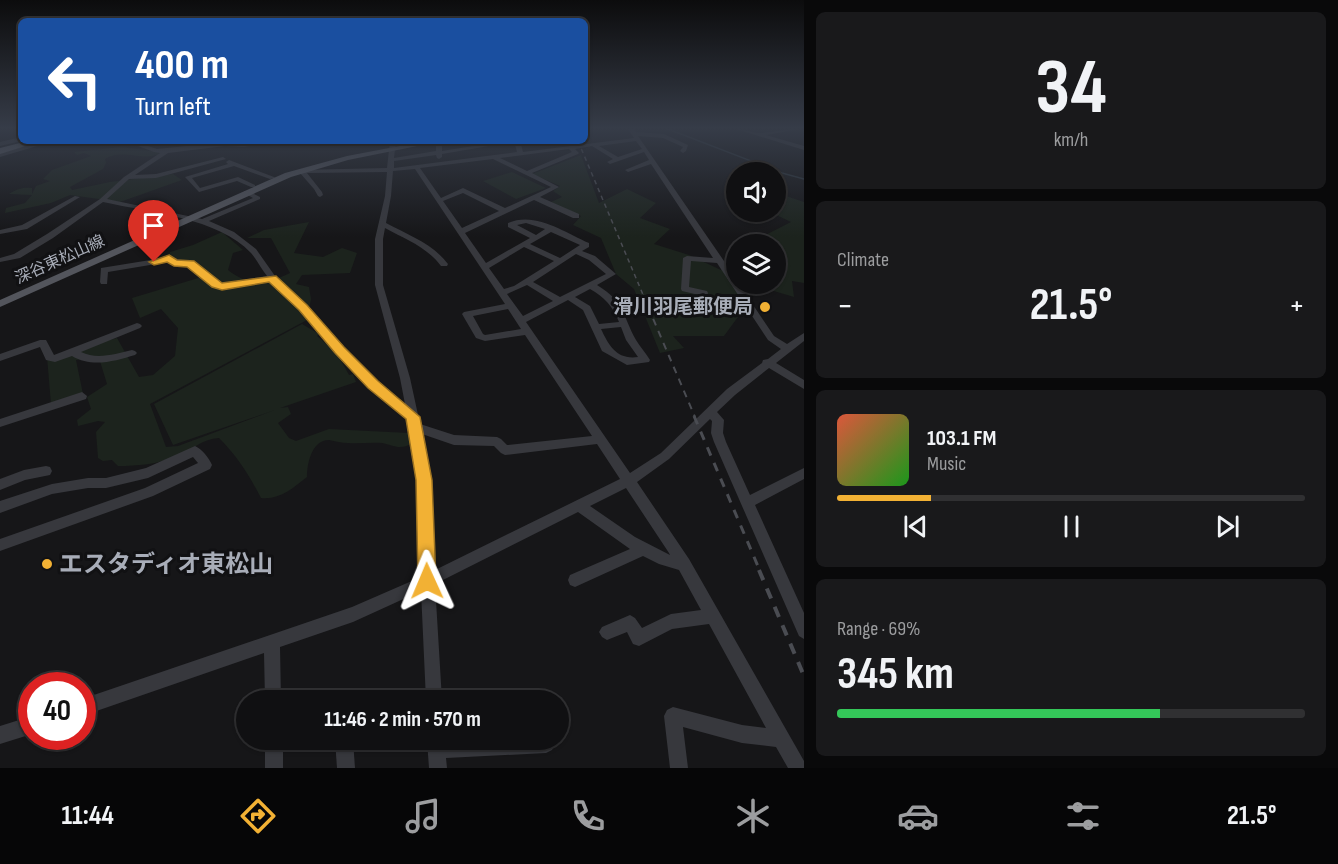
<!DOCTYPE html>
<meta charset="utf-8">
<style>
body{margin:0;font-family:"Sofia Sans Condensed","Noto Sans JP",sans-serif;background:#19191b;color:#f1f3f6;height:100vh;display:flex;flex-direction:column;font-size:22px;white-space:nowrap}
*{box-sizing:border-box;margin:0}
p{font-size:20px;color:#9c9d9f}
.icon{flex:none;width:33px;height:33px;fill:none;stroke:currentColor;stroke-width:2;stroke-linecap:round;stroke-linejoin:round}
.map{position:relative;flex:1;overflow:hidden}
.details{display:flex;flex-direction:column;gap:12px;padding:12px;background:#09090a;width:534px}
.details>*{flex:none}
.guide{position:absolute;left:18px;top:18px;width:570px;height:126px;border-radius:9px;box-shadow:0 2px 4px #0004,0 0 0 2px #303032;background:#1a4fa0;color:#fff;overflow:hidden}
.controls{position:absolute;left:726px;top:162px;display:grid;gap:12px}
.controls a{display:grid;place-items:center;width:60px;height:60px;border-radius:50%;background:#101012;box-shadow:0 2px 4px #0004,0 0 0 2px #303032;font-size:30px}
.speed{position:absolute;left:18px;top:672px;display:flex;gap:12px;font-size:30px;font-weight:700;text-align:center}
.speed>*{display:grid;place-content:center;width:78px;height:78px;border-radius:50%;background:#101012;box-shadow:0 2px 4px #0004,0 0 0 2px #303032;line-height:1}
.speed .limit{border:9px solid #d22;background:#fff;color:#111}
.pin{position:absolute;display:grid;place-items:center;width:51px;height:51px;color:#fff;margin:-62px -26px;border-radius:50% 50% 50% 0;rotate:-45deg;box-shadow:0 0 6px #0007}
.pin .icon{rotate:45deg}
.me{position:absolute;width:66px;margin:-33px;rotate:359deg;stroke-linejoin:round;filter:drop-shadow(0 0 4px #0008)}
.turn{display:flex;align-items:center;gap:21px;height:126px;padding:0 18px;font-size:27px}
.turn .icon{width:78px;height:78px;stroke-width:2.5}
.turn b{display:block;font-size:42px;line-height:51px}
.big{font-size:45px;font-weight:700;line-height:1.1}
.details .tile{flex:1;display:flex;flex-direction:column;justify-content:center;gap:9px;min-width:0;padding:0 21px;border-radius:9px;background:#19191b}
.details .dial{align-items:center;gap:0}
.dial b{font-size:78px;line-height:1}
.song{display:flex;align-items:center;gap:18px}
.cover{width:72px;height:72px;border-radius:9px;background:linear-gradient(135deg,hsl(10 70% 55%),hsl(120 70% 35%))}
.played{height:6px;border-radius:3px;background:linear-gradient(90deg,#f2b134 20%,#303032 20%)}
.keys{display:flex;justify-content:space-around;direction:ltr}
.heat{display:flex;justify-content:space-between;align-items:center;font-size:33px;direction:ltr}
.charge{height:9px;border-radius:4px;background:linear-gradient(90deg,#34c759 69%,#303032 0)}
.trip{position:absolute;left:236px;top:690px;width:333px;height:60px;border-radius:30px;background:#101012;box-shadow:0 2px 4px #0004,0 0 0 2px #303032;font-weight:700;line-height:60px;text-align:center}
.menu{display:flex;height:96px;justify-content:space-around;align-items:center;background:#060607;color:#9c9d9f}
.menu .icon{width:42px;height:42px}
.menu .active{color:#f2b134}
.menu b{font-size:27px;color:#f1f3f6}
main{display:flex;flex:1;min-height:0}
.map>svg:first-child{display:block}
.green{fill:#1c231d}
.lines{fill:none;stroke-linecap:round;stroke-linejoin:round}
.stream{stroke:#2c353c;stroke-width:1.5}
.minor{fill:#37383d;fill-rule:evenodd}
.major{fill:#53555c;fill-rule:evenodd}
.highway{fill:#63666e;fill-rule:evenodd}
.rail-far3{stroke:#4a4c52;stroke-width:1.5;stroke-dasharray:4.5 4;stroke-linecap:butt}
.rail-far2{stroke:#4a4c52;stroke-width:2;stroke-dasharray:7 6;stroke-linecap:butt}
.rail-far1{stroke:#4a4c52;stroke-width:3;stroke-dasharray:9 8;stroke-linecap:butt}
.rail{stroke:#4a4c52;stroke-width:4;stroke-dasharray:11 9;stroke-linecap:butt}
.route{fill:#f2b134;stroke:#9d7322;stroke-width:1.5}
.poi-dot{fill:#f2b134;stroke:#111113;stroke-width:2}
.labels{text-anchor:middle;dominant-baseline:central;stroke-width:6;stroke-linejoin:round;paint-order:stroke}
.far-street-label{font-size:16px;fill:#a8adb8;stroke:#111113}
.poi-label{font-size:20px;font-weight:bold;fill:#a8adb8;stroke:#111113;text-anchor:end}
.near-poi-label{font-size:24px;font-weight:bold;fill:#a8adb8;stroke:#111113;text-anchor:start}
</style>
<main>
<div class="map">
<svg width="804" height="768" viewBox="0 0 804 768">
<rect width="100%" height="100%" fill="#161618"/>
<g class="green">
<path d="M121,147L162,152C145,164 124,147 105,159L106,163L103,169L70,187L72,190L110,182L173,174L182,180L120,202L70,195L51,203L5,213L6,208L25,203L32,195L9,194C17,189 22,187 32,188V194L36,186L50,181L43,179L52,170L91,156L84,153L77,155L74,152Z"/>
<path d="M581,155L599,203L627,189L656,203L640,218L670,229L654,244L689,255L721,270L736,255V284H776V265L778,266L781,258L776,255V244L750,243L791,222L770,212H776V195L780,194L804,202V283L792,281L794,297L760,287L724,336H673L684,348L660,353L634,289L616,274L601,238L573,225L581,216L551,202L562,197L553,191L560,186L532,174Z"/>
<path d="M512,172L546,188L516,199L483,181Z"/>
<path d="M309,222L294,253L323,257L342,248L357,253L350,273L302,275L296,284L309,287L311,299L307,320L150,404L166,447L178,446L275,410L173,445L154,404L302,324L319,334L317,336C332,348 341,359 349,375L353,374L356,382L280,408L288,407L291,414L278,423L289,438L296,441L329,429L409,433L412,443C400,451 393,445 382,443C371,442 359,444 348,443C342,443 335,441 329,440C312,440 307,463 307,477C293,488 280,500 261,498C249,475 238,457 219,438C202,439 190,451 175,457C158,464 137,466 118,466L112,460L103,461L98,458L96,432L105,422L98,421L78,426L77,420L91,409L87,397L107,384L99,358L76,360L83,394L51,404L47,357L117,338L139,377L153,375L175,356L178,328L161,309L140,318L132,298L205,276L192,265L167,260L170,252L193,245L222,232L243,250L233,253L228,270C249,287 267,284 290,273L271,238H247L264,230Z"/>
</g>
<g class="lines">
<path class="stream" d="M668,129L782,173L804,179"/>
<g class="minor">
<path d="M628,129H634L636,132L664,134L688,145L686,151L683,153L680,151L683,147L663,138L638,136L724,261L736,280V284H739L774,336L787,344L804,333V341L776,363L804,380V389L769,368L735,395L717,412L724,420L723,433L726,442L750,495L804,468V479L755,505L804,613V639L799,636L714,442L711,433L712,421L710,419L669,459L637,482L689,559L804,761V768H788L776,747L742,743L683,727L688,768H670L664,716L667,710L673,707L742,725L766,728L709,624L672,629L639,646L633,644L627,632L607,640L602,637L599,632L602,627L630,615L635,618L642,628L671,614L701,610L679,570L659,564L643,556L575,587L570,585L568,580L570,575L630,549L578,512L435,584L442,700H426L421,591L353,622L280,647L281,700H265L264,653L82,716V699L352,607L421,577L416,461L408,419L369,387L336,352L300,309L270,281L222,289L210,283L190,267L168,262L108,272L107,284H101L100,282L101,268L169,257L195,263L216,280L223,283L267,276C261,269 257,260 251,253C219,218 148,212 103,202L53,238L20,258L0,262V258L14,254L47,234L100,199L124,177L160,153L154,152L125,141H133L157,149L225,142L244,143L277,141L244,147L225,146L168,153L135,175L156,174L223,157L226,159L156,178L129,179L107,199L202,219L253,198L244,193V191H248L260,197V199L209,221L234,232L256,249L275,276L306,305L342,348L377,381L405,404L400,378L375,285V239L385,196L387,172L307,173L322,192L323,195L320,197L318,196L314,189L300,173L298,172V170L387,168L390,141H396L394,158L436,151V143L441,141H453L442,144V151L492,143L495,145L442,154V157L439,159L437,158L436,155L394,161V168L517,152L514,141H520L523,152L634,138ZM636,141L642,149L618,157L599,146ZM592,146L613,159L607,162L610,164L644,152L649,160L625,170L628,172L651,164L713,258L687,256L683,258L681,289L682,291L699,295L694,309L695,311H701L708,293L707,291L689,287L691,261L717,263L768,340L781,349L768,359L763,360L762,363L727,389L661,453L630,473L526,322L568,300L583,310L602,351L627,365L649,362L650,360C646,353 640,347 636,340C622,315 625,302 597,285L616,274L595,256L582,251L589,247V243C564,232 535,211 508,223V227L530,238L486,263L465,233L534,200L573,218H579V214L540,197L559,187L532,173L578,154L579,153L575,149ZM569,149L572,152L527,171L500,158ZM493,159L551,187L505,208L463,188L441,198L420,168ZM415,169L505,304L464,312L462,314L476,338L485,341L525,335L592,436L507,445L501,439L497,437L454,435L420,424L410,378L383,285V239L385,228C405,239 427,247 441,266H447L448,264C432,243 408,235 386,223L391,196L393,171ZM463,193L499,211L462,228L443,201ZM526,223L545,229L536,235L517,225ZM551,232L580,245L560,258L530,244ZM524,247L554,261L514,286L504,289L489,268ZM576,254L589,260L606,274L560,297L533,282ZM527,285L553,301L523,316L507,294ZM590,289C604,297 613,306 619,322L599,324L590,306L575,297ZM508,309L521,329L485,335L483,334L473,316ZM621,327L626,340L638,357C617,360 609,346 601,329ZM422,434L454,445L494,446L501,453L505,455L597,444L620,479L435,570L428,461ZM626,488L669,553L670,555L635,537L590,506Z"/>
<path d="M736,129C745,129 753,133 760,133C773,132 786,129 800,129L766,135L804,146V150Z"/>
<path d="M21,137V141L0,146V142Z"/>
<path d="M45,141H54L0,157V153Z"/>
<path d="M229,160L274,177L275,178L270,179L234,166L192,178L200,188L238,177L255,185V187H251L237,181L199,192L185,177L228,164L226,162Z"/>
<path d="M75,196L80,197L27,229L0,234V230L22,225Z"/>
<path d="M137,323L140,324L142,326L140,328L81,352C97,360 115,354 132,350L135,351L137,353L135,355C115,361 92,368 72,356L55,362L46,360L40,347L0,361V354L40,340H46L54,355Z"/>
<path d="M82,392L87,396L86,399L0,427V419Z"/>
<path d="M195,446C202,449 209,458 212,465L210,469L153,496L0,551V539L145,488L198,463L193,457L148,478L106,488H88L52,494L0,513V501L52,484L88,478H106L146,468Z"/>
<path d="M46,466L50,467L52,471L50,475L25,480L0,490V479L24,470Z"/>
<path d="M32,716V734L0,744V726Z"/>
<rect x="265" y="740" width="18" height="28"/>
<path d="M335,740H353L355,768H337Z"/>
<path d="M427,740H553L555,744L552,750L546,753L446,758L447,768H429Z"/>
</g>
<path class="major" d="M426,141H442L348,160L291,177L0,307V300L285,173L347,156Z"/>
<path class="highway" d="M28,141H42L0,154V148Z"/>
<path class="rail-far3" d="M578,141L644,297"/>
<path class="rail-far2" d="M643,295L695,417"/>
<path class="rail-far1" d="M694,416L760,571"/>
<path class="rail" d="M759,570L804,676"/>
</g>
<linearGradient id="sky" x2="0" y2="1"><stop stop-color="#0c0c0d"/><stop offset="0.54" stop-color="#363c48"/><stop offset="1" stop-color="#363c48" stop-opacity="0"/></linearGradient>
<rect width="804" height="237" fill="url(#sky)"/>
<path class="route" d="M169,255L177,260L194,261L222,283L276,276L307,305L344,347L378,381L420,417L432,480L436,581L434,587L427,590L420,587L418,581L416,480L406,419L368,388L335,353L299,310L269,282L222,290L212,287L187,267L174,266L167,262L154,265L149,262Z"/>
<g class="poi-dot">
<circle cx="765" cy="307" r="6"/>
<circle cx="47" cy="564" r="6"/>
</g>
<g class="labels">
<g class="far-street-label">
<text transform="translate(60 260) rotate(-24)">深谷東松山線</text>
</g>
<g class="poi-label">
<text x="753" y="307">滑川羽尾郵便局</text>
</g>
<g class="near-poi-label">
<text x="59" y="564">エスタディオ東松山</text>
</g>
</g>
</svg>
<div class="controls">
<a><svg class="icon" aria-label="sound" viewBox="0 0 24 24"><path d="M4 9h4l5-4v14l-5-4H4zM17 9q2 3 0 6"/></svg></a>
<a><svg class="icon" aria-label="layers" viewBox="0 0 24 24"><path d="M12 4l9 5-9 5-9-5zM3 14l9 5 9-5"/></svg></a>
</div>
<div class="speed"><div class="limit">40</div></div>
<div class="pin" style="left:154px;top:262px;background:#d93025"><svg class="icon" aria-label="arrive" viewBox="0 0 24 24"><path d="M6 21V4h12l-3 4 3 4H6"/></svg></div>
<svg class="me" style="left:427px;top:581px" viewBox="-20 -20 40 40"><path d="M0-17L14 15 0 8-14 15z" fill="#f2b134" stroke="#fff" stroke-width="4"/></svg>
<div class="trip">11:46 · 2 min · 570 m</div>
<div class="guide">
<div class="turn"><svg class="icon" aria-label="left" viewBox="0 0 24 24"><path d="M17 20v-9H6M10 6l-5 5 5 5"/></svg><div><b>400 m</b>Turn left</div></div>
</div>
</div>
<section class="details">
<div class="tile dial"><b>34</b><p>km/h</p></div>
<div class="tile"><p>Climate</p>
<div class="heat"><a>−</a><b class="big">21.5°</b><a>+</a></div>
</div>
<div class="tile">
<div class="song"><i class="cover"></i><div><b>103.1 FM</b><p>Music</p></div></div>
<div class="played"></div>
<div class="keys"><svg class="icon" aria-label="previous" viewBox="0 0 24 24"><path d="M18 5L8 12l10 7zM5 5v14"/></svg><svg class="icon" aria-label="pause" viewBox="0 0 24 24"><path d="M8 5v14M16 5v14"/></svg><svg class="icon" aria-label="next" viewBox="0 0 24 24"><path d="M6 5l10 7-10 7zM19 5v14"/></svg></div>
</div>
<div class="tile"><p>Range · 69%</p><b class="big">345 km</b><div class="charge"></div></div>
</section>
</main>
<nav class="menu">
<b>11:44</b>
<svg class="icon active" aria-label="directions" viewBox="0 0 24 24"><path d="M12 3l9 9-9 9-9-9zM9 14v-3h6M13 9l2 2-2 2"/></svg>
<svg class="icon" aria-label="music" viewBox="0 0 24 24"><path d="M9 18V5l10-2v13"/><circle cx="6" cy="18" r="3"/><circle cx="16" cy="16" r="3"/></svg>
<svg class="icon" aria-label="phone" viewBox="0 0 24 24"><path d="M5 4h4l2 5-3 2q2 4 5 5l2-3 5 2v4C11 20 4 13 5 4z"/></svg>
<svg class="icon" aria-label="climate" viewBox="0 0 24 24"><path d="M12 3v18M4 7l16 10M4 17L20 7"/></svg>
<svg class="icon" aria-label="car" viewBox="0 0 24 24"><path d="M5 17H2v-5l4-1 3-4h7l3 4 3 1v5h-3M9 17h6M6 11h13"/><circle cx="7" cy="17" r="2"/><circle cx="17" cy="17" r="2"/></svg>
<svg class="icon" aria-label="filters" viewBox="0 0 24 24"><path d="M4 7h16M4 17h16"/><circle cx="9" cy="7" r="2"/><circle cx="15" cy="17" r="2"/></svg>
<b>21.5°</b>
</nav>
